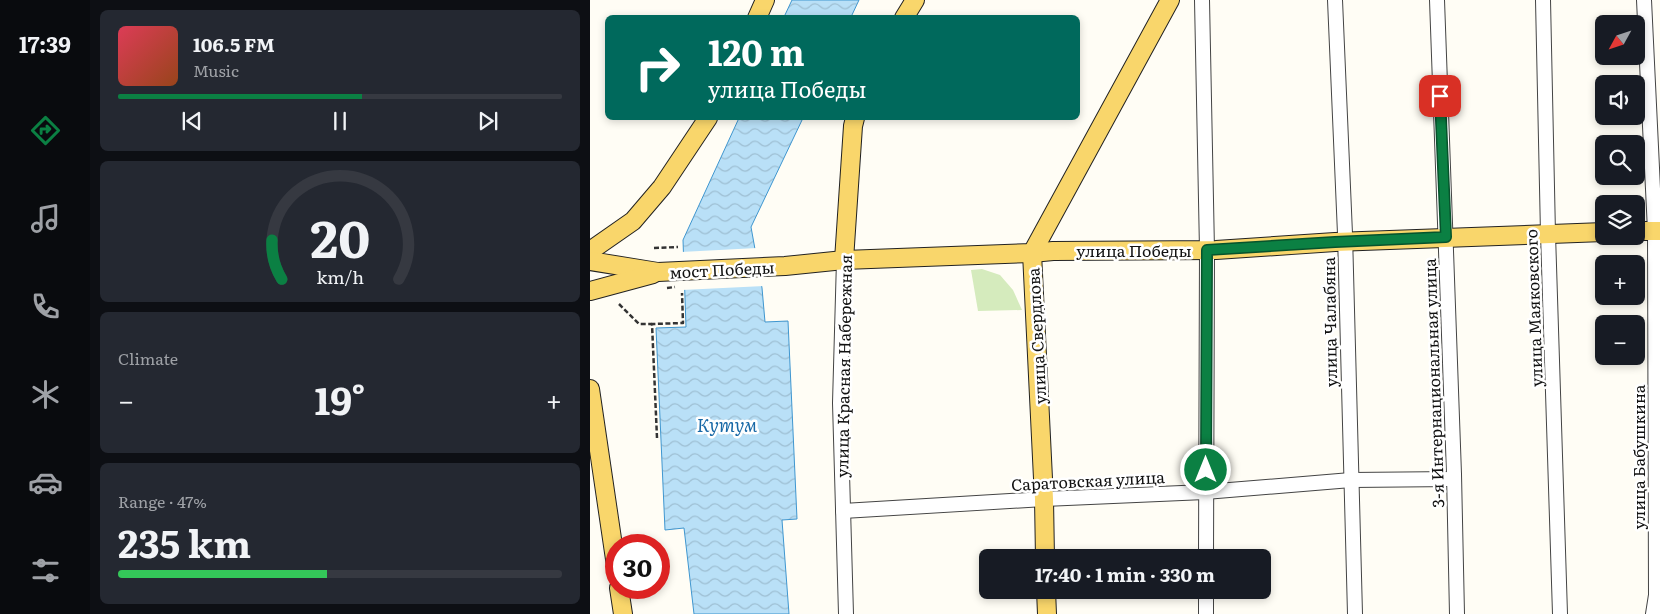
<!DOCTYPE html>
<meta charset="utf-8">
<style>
body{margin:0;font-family:Literata,serif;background:#242831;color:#f1f3f6;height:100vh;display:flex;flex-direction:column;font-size:19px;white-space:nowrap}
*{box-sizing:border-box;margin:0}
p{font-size:16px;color:#9ea1a6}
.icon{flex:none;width:28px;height:28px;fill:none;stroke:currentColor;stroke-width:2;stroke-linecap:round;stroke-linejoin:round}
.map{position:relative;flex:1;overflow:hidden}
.details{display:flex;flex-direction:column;gap:10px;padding:10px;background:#0d0f14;width:500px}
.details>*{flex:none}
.hud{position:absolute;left:15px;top:15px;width:475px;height:105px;border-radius:8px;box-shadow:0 2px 8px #0003;background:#00695c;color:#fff;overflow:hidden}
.needle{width:32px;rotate:230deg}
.tools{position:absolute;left:1005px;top:15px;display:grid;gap:10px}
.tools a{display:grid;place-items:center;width:50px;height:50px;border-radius:8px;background:#171b24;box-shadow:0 2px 8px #0003;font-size:25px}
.speed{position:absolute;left:15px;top:534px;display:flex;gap:10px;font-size:25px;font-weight:700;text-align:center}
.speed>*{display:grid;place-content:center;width:65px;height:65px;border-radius:50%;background:#171b24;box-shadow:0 2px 8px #0003;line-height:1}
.speed .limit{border:8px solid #d22;background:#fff;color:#111}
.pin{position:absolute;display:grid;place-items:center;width:42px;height:42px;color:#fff;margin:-21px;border-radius:10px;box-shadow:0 2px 8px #0006}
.me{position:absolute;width:55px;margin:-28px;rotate:0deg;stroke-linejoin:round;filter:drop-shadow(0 0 4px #0008)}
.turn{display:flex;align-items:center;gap:18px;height:105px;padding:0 20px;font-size:22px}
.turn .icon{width:65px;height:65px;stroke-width:2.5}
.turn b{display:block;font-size:35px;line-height:42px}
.big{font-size:38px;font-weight:700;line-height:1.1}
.details .widget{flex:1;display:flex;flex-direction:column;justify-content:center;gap:8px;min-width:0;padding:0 18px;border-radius:8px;background:#242831}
.details .dial{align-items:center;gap:0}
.dial svg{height:130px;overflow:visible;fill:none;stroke:#363941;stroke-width:7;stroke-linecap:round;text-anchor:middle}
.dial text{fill:#f1f3f6;stroke:none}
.song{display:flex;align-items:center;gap:15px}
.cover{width:60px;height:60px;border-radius:8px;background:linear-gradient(135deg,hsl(350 70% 55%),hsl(20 70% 35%))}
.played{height:5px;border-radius:2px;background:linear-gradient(90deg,#0b8043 55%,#363941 55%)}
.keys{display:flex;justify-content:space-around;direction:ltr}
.heat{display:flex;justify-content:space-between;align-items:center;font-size:28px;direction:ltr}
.charge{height:8px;border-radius:4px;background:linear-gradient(90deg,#34c759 47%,#363941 0)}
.trip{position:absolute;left:389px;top:549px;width:292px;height:50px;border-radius:8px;background:#171b24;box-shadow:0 2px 8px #0003;font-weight:700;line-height:50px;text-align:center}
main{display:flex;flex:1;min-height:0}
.tab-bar{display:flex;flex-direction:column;width:90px;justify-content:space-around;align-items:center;background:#090b0e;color:#9ea1a6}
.tab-bar .icon{width:35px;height:35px}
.tab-bar .selected{color:#0b8043}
.tab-bar b{font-size:22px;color:#f1f3f6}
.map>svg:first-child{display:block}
.grass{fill:#d5ebbd}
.water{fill:url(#water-waves);stroke:#3f96cf}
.pier{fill:#fffdf5}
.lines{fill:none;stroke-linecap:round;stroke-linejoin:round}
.minor-casing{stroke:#444;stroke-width:16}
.major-casing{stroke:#222;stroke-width:20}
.path{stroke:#333;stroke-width:2.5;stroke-dasharray:5 2.5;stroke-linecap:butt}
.minor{stroke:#fff;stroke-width:14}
.major{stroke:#f9d66b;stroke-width:18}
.route-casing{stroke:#07532c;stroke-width:12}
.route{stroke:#0b8043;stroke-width:9}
.labels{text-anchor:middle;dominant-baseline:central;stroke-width:5;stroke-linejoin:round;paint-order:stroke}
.street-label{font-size:16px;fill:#111;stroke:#fff}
.water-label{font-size:18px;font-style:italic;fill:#1768a6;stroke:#fff}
</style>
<main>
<nav class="tab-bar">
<b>17:39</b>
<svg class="icon selected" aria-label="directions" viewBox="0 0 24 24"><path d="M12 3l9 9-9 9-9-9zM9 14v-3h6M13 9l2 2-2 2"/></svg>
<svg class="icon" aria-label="music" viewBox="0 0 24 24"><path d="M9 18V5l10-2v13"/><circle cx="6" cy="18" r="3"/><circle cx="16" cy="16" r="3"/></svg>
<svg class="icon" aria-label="phone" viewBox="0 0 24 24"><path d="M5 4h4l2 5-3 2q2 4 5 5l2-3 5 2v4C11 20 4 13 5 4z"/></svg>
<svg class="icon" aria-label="climate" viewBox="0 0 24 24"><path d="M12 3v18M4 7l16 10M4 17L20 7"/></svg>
<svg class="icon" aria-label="car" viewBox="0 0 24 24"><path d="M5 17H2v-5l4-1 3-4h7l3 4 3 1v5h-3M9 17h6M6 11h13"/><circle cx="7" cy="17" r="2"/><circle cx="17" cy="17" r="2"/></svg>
<svg class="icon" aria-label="filters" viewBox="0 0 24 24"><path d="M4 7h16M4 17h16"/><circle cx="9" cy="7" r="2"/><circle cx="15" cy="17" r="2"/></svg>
</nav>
<section class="details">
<div class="widget">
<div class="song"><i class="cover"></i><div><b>106.5 FM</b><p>Music</p></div></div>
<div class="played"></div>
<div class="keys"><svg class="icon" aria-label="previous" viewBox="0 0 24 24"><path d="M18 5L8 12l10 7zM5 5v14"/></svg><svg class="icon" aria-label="pause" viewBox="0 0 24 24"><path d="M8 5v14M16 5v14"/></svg><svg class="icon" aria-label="next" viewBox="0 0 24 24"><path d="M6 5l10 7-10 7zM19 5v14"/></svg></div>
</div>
<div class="widget dial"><svg viewBox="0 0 100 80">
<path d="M14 69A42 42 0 1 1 86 69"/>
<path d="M14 69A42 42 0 0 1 8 45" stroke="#0b8043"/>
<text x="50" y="56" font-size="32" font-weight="700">20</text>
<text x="50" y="72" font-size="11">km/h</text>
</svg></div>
<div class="widget"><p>Climate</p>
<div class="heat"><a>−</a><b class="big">19°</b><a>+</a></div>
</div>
<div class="widget"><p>Range · 47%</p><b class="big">235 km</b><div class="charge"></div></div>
</section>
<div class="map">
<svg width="1070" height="614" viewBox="0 0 1070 614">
<defs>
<pattern id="water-waves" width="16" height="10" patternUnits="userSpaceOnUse" patternTransform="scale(1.25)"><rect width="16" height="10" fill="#b9e0f7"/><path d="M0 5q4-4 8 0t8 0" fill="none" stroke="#9ebfd3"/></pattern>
</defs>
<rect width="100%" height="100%" fill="#fffdf5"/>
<path class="grass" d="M392,269L410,275L423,290L432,310L388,311L381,270Z"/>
<g class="water">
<path d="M202,0H269L261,17H194Z"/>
<path d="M149,118H213L161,227L172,288L175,322L198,321L207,519L192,520L199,614H104L94,528L75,530L66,328L96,327L93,240Z"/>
</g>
<path class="pier" d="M167,248L174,286L92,290L91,252Z"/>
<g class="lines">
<defs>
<g id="minor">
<path d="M612,0L617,250L616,558"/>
<path d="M745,0L755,234L765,614"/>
<path d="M847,0L864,474L867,614"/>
<path d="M953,0L958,234L970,614"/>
<path d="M1054,0L1065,231L1066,595L1063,614"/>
<path d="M254,260L250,403L256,614"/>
<path d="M253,511L454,499L615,492L761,480L864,479"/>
<path d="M616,590V614"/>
</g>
<g id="major">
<path d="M167,18L175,0"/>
<path d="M314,18L325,0"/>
<path d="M1046,231H1070"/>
<path d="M0,251L43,221L72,187L118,118"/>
<path d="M254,260L263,126L265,118"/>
<path d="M0,261L68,272L195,266L254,260L442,253L463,251L626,250L745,242L1014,232"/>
<path d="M0,291L63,274"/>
<path d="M0,389L26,566"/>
<path d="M455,558L454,499L442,253L580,0"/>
<path d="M29,588L33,614"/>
<path d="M456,590L457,614"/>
</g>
</defs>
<use href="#minor" class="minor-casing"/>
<use href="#major" class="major-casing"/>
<g class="path">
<path d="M64,248L88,247"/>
<path d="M77,288L85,287"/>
<path d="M29,304L49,324H62"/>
<path d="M67,438L62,324L93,323L92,293"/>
</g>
<use href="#minor" class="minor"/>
<use href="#major" class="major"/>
</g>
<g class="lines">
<defs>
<path id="route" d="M616,470L617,250L745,242L856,237L850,96"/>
</defs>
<use href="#route" class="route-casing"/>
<use href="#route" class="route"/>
</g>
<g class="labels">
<g class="street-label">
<text x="544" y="250">улица Победы</text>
<text transform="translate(132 269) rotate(-3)">мост Победы</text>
<text transform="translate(943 308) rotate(-92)">улица Маяковского</text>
<text transform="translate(739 322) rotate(-91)">улица Чалабяна</text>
<text transform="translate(446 336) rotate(-93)">улица Свердлова</text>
<text transform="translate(253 366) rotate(-89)">улица Красная Набережная</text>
<text transform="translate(843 383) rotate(-92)">3-я Интернациональная улица</text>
<text transform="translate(1048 457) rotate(-90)">улица Бабушкина</text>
<text transform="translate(498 480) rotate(-3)">Саратовская улица</text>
</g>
<g class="water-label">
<text x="137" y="424">Кутум</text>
</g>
</g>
</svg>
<div class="tools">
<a><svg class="needle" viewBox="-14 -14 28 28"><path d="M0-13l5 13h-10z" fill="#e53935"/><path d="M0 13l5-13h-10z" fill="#9ea1a6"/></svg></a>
<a><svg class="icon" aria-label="sound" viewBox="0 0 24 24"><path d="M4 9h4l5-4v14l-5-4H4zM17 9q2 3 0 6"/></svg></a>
<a><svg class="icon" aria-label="search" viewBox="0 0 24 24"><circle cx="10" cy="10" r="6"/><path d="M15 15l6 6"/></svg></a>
<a><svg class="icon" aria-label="layers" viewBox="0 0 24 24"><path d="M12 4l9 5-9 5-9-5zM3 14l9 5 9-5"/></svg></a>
<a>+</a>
<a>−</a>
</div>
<div class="speed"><div class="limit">30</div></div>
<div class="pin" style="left:850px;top:96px;background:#d93025"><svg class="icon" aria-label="arrive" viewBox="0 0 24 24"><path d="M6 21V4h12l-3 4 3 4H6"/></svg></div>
<svg class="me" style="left:616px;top:470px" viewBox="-20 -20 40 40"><circle r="17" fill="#0b8043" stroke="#fff" stroke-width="3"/><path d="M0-11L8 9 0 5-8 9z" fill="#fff"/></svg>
<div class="trip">17:40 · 1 min · 330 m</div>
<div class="hud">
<div class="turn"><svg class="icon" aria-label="right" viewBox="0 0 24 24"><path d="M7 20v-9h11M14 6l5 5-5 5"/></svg><div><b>120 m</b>улица Победы</div></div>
</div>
</div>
</main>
